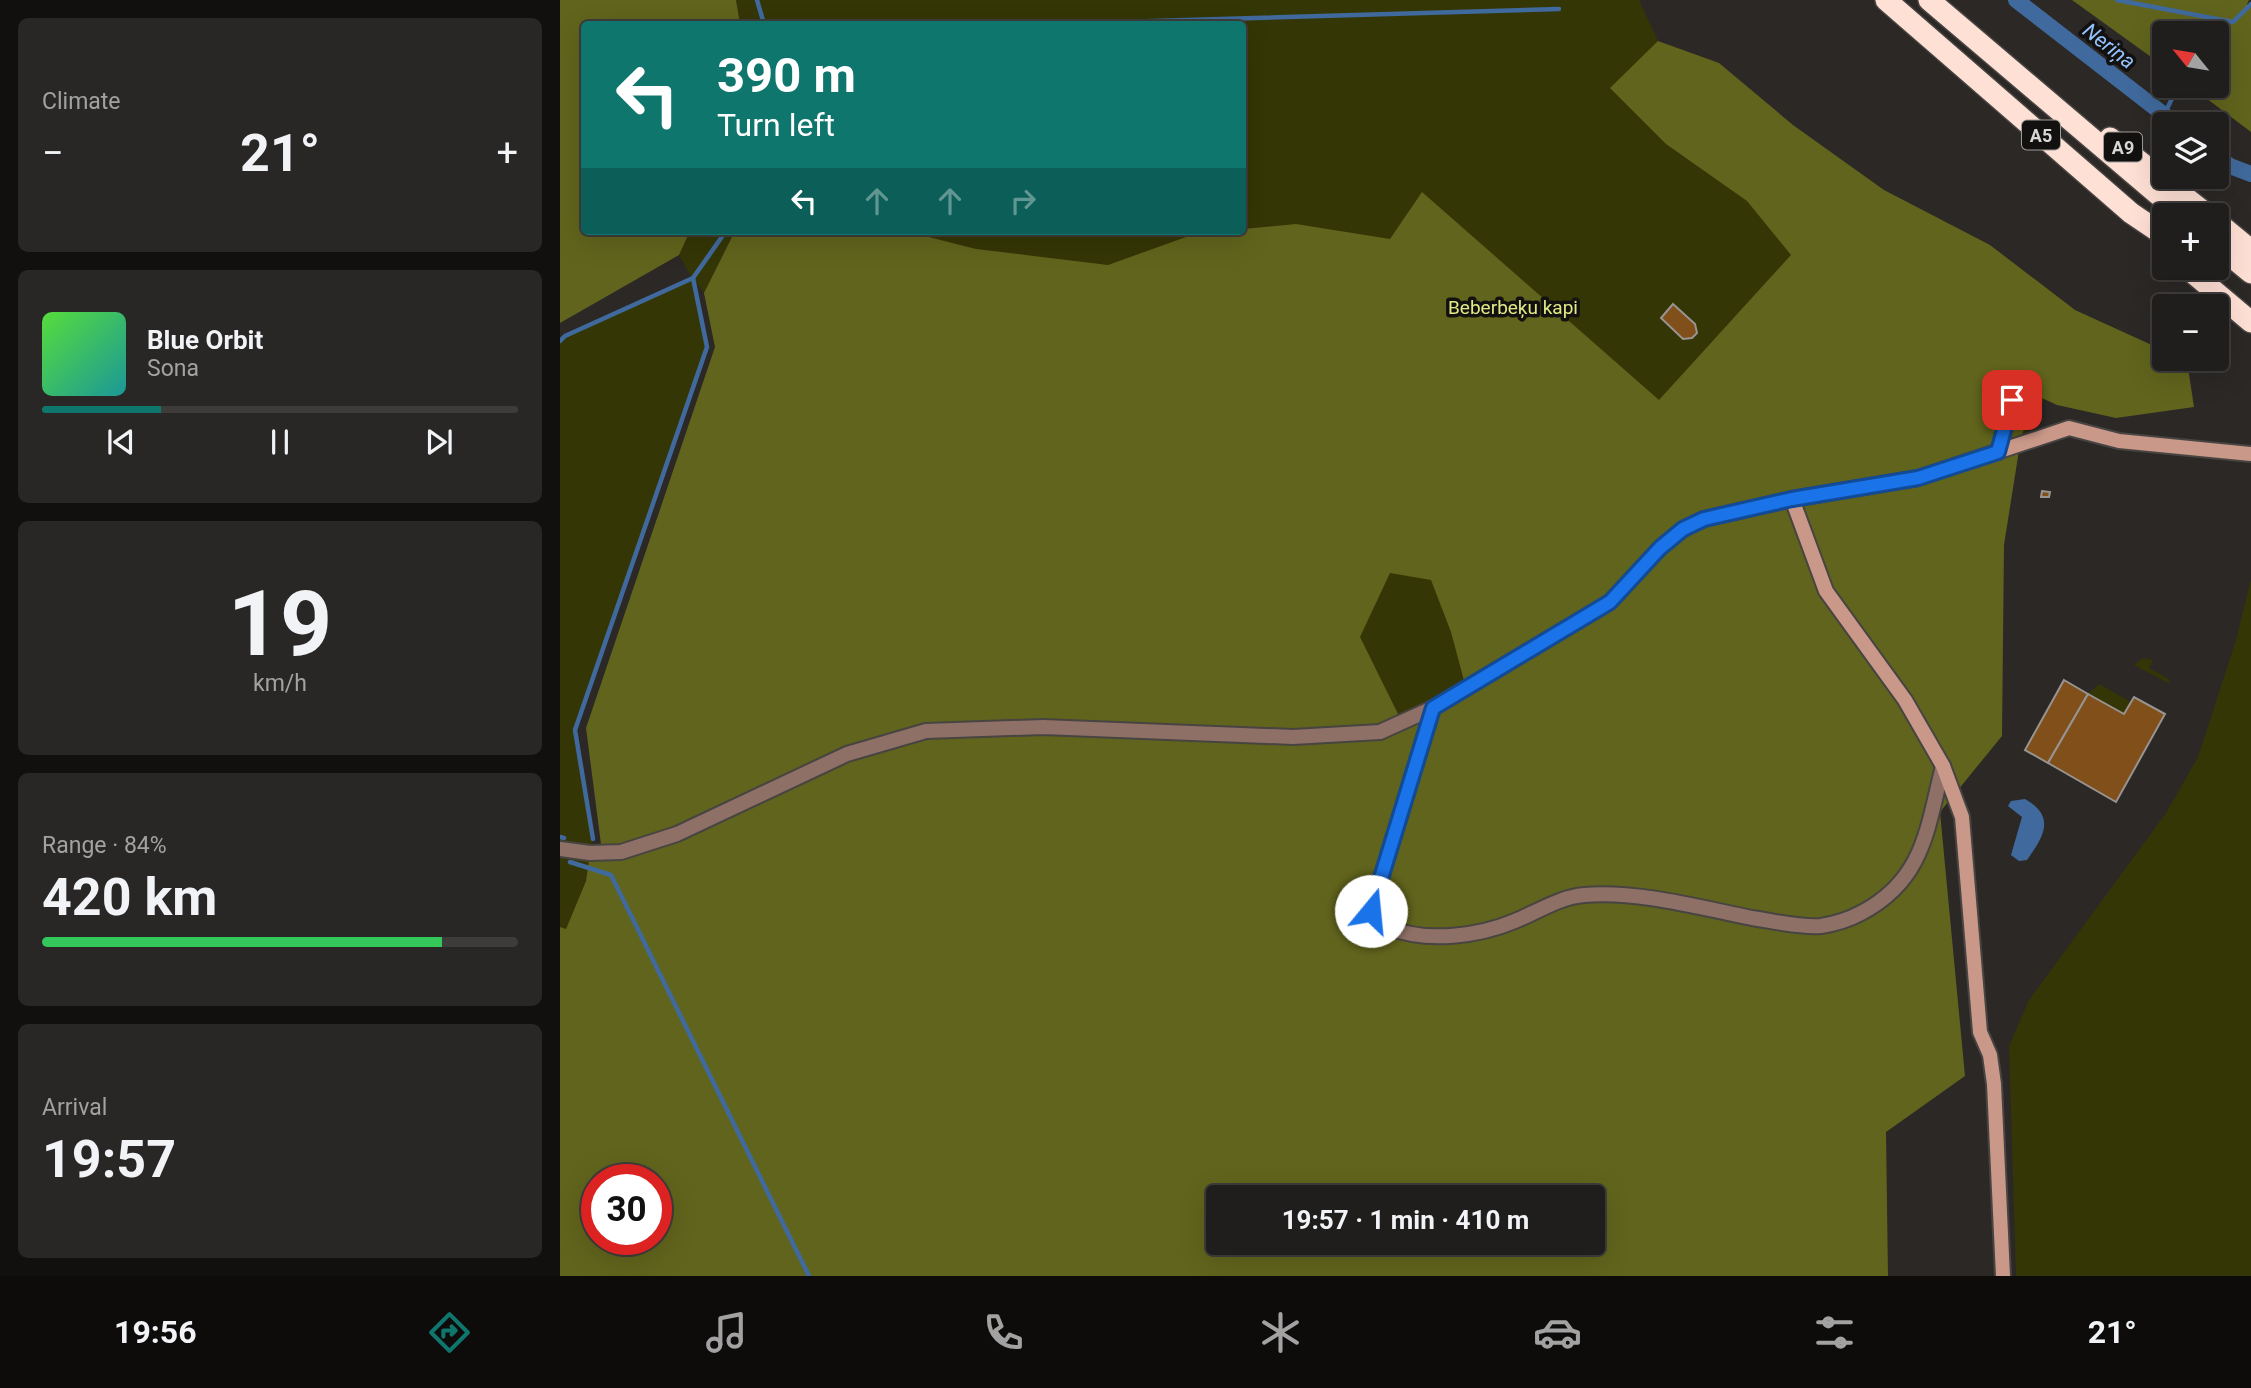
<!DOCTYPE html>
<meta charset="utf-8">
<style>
body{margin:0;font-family:Roboto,sans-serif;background:#282725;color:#f1f3f6;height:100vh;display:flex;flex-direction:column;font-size:26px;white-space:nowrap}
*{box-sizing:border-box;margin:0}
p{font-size:23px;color:#a2a2a3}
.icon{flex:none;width:38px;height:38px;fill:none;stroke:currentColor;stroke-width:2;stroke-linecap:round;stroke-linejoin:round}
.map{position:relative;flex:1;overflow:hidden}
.details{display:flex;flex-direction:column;gap:18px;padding:18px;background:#12100f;width:560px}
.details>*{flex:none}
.hud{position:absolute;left:21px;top:21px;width:665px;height:214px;border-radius:7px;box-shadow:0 7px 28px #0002,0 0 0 2px #3d3c3b;background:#0f766e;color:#fff;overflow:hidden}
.needle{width:46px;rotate:300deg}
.controls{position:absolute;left:1592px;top:21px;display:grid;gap:14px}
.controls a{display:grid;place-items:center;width:77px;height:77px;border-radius:7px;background:#201e1c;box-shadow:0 7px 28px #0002,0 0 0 2px #3d3c3b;font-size:35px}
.speed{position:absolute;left:21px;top:1164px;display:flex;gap:14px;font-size:35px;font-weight:700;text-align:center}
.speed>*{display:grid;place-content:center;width:91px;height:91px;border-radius:50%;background:#201e1c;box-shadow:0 7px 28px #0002,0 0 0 2px #3d3c3b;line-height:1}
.speed .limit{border:10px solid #d22;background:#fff;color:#111}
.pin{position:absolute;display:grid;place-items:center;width:60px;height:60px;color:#fff;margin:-30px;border-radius:14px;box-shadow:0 4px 10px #0006}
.me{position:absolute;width:77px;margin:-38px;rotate:17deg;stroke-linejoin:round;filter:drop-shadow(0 0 5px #0008)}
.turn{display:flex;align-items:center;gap:24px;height:147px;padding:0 21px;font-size:32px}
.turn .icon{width:91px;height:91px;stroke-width:2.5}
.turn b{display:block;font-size:49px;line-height:60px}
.lanes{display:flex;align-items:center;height:66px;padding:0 21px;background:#0003;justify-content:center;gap:35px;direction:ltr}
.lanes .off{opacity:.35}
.big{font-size:52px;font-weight:700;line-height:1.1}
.details .widget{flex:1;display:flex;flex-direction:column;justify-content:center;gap:10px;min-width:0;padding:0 24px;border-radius:10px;background:#282725}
.details .dial{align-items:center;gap:0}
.dial b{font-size:91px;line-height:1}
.song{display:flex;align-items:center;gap:21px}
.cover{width:84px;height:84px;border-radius:10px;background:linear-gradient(135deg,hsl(110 70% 55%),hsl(180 70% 35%))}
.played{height:7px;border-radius:4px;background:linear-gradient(90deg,#0f766e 25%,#3d3c3b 25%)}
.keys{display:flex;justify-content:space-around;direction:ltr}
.heat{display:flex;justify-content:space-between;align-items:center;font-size:38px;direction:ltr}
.charge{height:10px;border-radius:5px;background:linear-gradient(90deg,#34c759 84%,#3d3c3b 0)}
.trip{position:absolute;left:646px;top:1185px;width:399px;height:70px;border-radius:7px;background:#201e1c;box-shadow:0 7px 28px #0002,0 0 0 2px #3d3c3b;font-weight:700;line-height:70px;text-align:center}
.tabs{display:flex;height:112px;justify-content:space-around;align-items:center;background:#0d0c0b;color:#a2a2a3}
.tabs .icon{width:49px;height:49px}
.tabs .current{color:#0f766e}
.tabs b{font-size:32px;color:#f1f3f6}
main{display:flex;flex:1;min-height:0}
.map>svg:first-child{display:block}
.green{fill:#343606}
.forest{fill:#61641c;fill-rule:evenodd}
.water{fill:#406a9d}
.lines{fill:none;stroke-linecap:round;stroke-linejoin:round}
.stream{stroke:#406a9d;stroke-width:4.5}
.canal{stroke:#406a9d;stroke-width:16}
.building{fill:#814f1a;stroke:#989491;stroke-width:2}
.street-casing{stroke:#474442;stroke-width:18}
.secondary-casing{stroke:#474442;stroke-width:18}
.highway-casing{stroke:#474442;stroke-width:24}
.street{stroke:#8f7066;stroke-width:14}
.secondary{stroke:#c99888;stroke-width:14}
.highway{stroke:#ffe0d5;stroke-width:21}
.route-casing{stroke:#114b97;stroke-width:18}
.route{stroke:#1a73e8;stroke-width:12}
.labels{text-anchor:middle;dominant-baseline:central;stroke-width:7;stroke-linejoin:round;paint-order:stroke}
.shield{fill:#131110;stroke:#9e9c9a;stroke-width:2}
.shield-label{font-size:18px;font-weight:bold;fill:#d9d7d5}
.park-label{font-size:19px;fill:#e1e985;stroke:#131110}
.water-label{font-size:21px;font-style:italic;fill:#93c3fe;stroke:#131110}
</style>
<main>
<section class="details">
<div class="widget"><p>Climate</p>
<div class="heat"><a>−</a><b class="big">21°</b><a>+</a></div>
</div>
<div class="widget">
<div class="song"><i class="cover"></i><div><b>Blue Orbit</b><p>Sona</p></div></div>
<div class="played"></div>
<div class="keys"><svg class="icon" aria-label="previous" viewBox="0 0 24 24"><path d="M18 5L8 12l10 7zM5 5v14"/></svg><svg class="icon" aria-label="pause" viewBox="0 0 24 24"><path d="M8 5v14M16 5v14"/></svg><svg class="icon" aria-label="next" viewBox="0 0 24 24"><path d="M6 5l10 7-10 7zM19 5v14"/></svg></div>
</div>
<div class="widget dial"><b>19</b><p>km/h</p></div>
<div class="widget"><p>Range · 84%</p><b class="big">420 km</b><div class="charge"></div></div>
<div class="widget"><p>Arrival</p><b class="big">19:57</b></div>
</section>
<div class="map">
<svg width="1691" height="1276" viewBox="0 0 1691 1276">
<rect width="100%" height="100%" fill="#2b2826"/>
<g class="green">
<path d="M176,0H1079L1098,41L1086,54L1499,373L1460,444L1050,602L820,732L26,728L155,347L144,293L134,280L147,347L15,730L33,839L26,881L6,929L0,927V342L5,336L132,278L119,255L130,231H682V24H180Z"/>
<path d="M1691,579V1276H1456L1449,1046L1469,1000L1606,813L1638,757L1676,640Z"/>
<path d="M1583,658L1593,660L1589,668L1610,680L1608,683L1574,665Z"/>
<path d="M1539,684L1571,702L1564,714L1528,694Z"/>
</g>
<g class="forest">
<path d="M0,0H176L180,24H24V231H130L119,255L0,323Z"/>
<path d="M1512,0H1689L1687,4L1691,8V132L1630,86H1657V33H1605V67Z"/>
<path d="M1098,41L1159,63L1233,125L1324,190L1430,245L1515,310L1605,351V359L1627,361L1634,407L1556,418L1497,405L1473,394L1460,444L1444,545L1442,736L1380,812L1405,1076L1326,1132L1328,1276H0V927L6,929L26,881L30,853L42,852L26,728L155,347L144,293L175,231H345L416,249L548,265L640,232L682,231L683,229L736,224L830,239L862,192L1099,400L1231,255L1187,201L1106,144L1050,88ZM830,573L871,580L891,632L906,688L842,722L800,637ZM37,1180H96V1239H37ZM658,1197H1032V1242H658Z"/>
</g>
<path class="water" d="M1465,799C1496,817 1484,836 1467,860L1459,861L1451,855L1462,817L1448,806L1451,801Z"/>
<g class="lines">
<g class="stream">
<path d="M197,0L204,24"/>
<path d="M1557,0L1673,22L1691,4"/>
<path d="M491,24L999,9"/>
<path d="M1642,33L1649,18"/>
<path d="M1604,115L1618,86"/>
<path d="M0,341L5,336L133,278L166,231"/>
<path d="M0,837L4,838"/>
<path d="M33,839L15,730L147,347L133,278"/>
<path d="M10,862L51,875L249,1276"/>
</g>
<g class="canal">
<path d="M1456,0L1616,124"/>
<path d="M1657,156L1670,166L1691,174"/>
</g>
</g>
<g class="building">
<path d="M1113,304L1135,324L1137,333L1132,338L1123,339L1101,318Z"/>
<path d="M1482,491L1490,492L1489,497H1481Z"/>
<path d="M1504,680L1528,694L1488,763L1465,750Z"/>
<path d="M1528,694L1564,714L1574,697L1605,714L1556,802L1488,763Z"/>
</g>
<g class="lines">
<defs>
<g id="street">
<path d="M1438,452L1453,400"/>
<path d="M873,708L811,911C816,916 823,925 830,928C868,943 919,936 955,921C977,912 1000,897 1024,895C1075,890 1142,908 1192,918C1212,921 1242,928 1261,926C1273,924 1290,919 1301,913C1364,880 1367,829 1383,766"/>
<path d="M0,849L30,853L61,852L117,834L287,754L366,731L483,727L733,737L820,732L873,708L1050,602L1100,548L1123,529L1144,519L1232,499"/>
</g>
<path id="secondary" d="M1443,1276L1434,1084L1430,1055L1420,1032L1402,817L1383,766L1345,700L1266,591L1232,499L1358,478L1509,428L1559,441L1691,454"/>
<g id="highway">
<path d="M1326,0L1571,213L1605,236"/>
<path d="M1369,0L1622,215"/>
<path d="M1550,138L1648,215"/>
<path d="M1657,222L1691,250"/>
<path d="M1657,245L1691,273"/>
<path d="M1627,268L1691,322"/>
</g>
</defs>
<use href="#street" class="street-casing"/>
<use href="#secondary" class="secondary-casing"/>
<use href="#highway" class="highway-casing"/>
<use href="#street" class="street"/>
<use href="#secondary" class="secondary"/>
<use href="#highway" class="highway"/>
</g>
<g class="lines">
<defs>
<path id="route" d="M811,911L873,708L1050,602L1100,548L1123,529L1144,519L1232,499L1358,478L1438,452L1452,400"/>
</defs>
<use href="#route" class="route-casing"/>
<use href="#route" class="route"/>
</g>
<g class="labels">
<g class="shield">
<rect x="1462" y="120.5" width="38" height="29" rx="5"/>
<rect x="1544" y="132.5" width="38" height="29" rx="5"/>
</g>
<g class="shield-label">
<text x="1481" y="135">A5</text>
<text x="1563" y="147">A9</text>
</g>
<g class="park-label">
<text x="953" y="307">Beberbeķu kapi</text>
</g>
<g class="water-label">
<text transform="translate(1549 46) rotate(38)">Neriņa</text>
</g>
</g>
</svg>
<div class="controls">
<a><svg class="needle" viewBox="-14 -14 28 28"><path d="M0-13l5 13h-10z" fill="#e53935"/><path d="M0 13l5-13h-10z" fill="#a2a2a3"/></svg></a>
<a><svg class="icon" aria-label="layers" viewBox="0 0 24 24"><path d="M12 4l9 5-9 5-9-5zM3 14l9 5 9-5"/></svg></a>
<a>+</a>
<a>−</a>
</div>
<div class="speed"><div class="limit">30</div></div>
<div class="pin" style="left:1452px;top:400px;background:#d93025"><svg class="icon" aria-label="arrive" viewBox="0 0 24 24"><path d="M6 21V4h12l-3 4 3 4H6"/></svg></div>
<svg class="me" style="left:811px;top:911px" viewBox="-20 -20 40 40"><circle r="19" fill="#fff"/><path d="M0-13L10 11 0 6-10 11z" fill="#1a73e8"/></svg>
<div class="trip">19:57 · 1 min · 410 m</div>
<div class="hud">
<div class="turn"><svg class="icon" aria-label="left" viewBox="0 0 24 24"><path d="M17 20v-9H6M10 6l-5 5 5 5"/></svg><div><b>390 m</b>Turn left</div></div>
<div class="lanes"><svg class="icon" aria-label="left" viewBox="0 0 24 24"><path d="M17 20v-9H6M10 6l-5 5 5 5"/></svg><svg class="icon off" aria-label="ahead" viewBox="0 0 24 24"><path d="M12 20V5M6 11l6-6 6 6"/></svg><svg class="icon off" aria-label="ahead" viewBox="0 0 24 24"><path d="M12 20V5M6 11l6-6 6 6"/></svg><svg class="icon off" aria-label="right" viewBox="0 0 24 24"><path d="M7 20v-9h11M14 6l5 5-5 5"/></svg></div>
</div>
</div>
</main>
<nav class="tabs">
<b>19:56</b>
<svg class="icon current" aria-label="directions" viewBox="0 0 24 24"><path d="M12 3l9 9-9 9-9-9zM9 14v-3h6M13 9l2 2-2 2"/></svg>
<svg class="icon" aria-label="music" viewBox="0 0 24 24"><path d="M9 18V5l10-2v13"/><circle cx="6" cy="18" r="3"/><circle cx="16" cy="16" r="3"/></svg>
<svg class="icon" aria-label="phone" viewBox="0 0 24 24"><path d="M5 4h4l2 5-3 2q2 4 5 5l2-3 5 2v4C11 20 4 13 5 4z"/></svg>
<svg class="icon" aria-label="climate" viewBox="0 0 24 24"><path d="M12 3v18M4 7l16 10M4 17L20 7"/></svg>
<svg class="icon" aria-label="car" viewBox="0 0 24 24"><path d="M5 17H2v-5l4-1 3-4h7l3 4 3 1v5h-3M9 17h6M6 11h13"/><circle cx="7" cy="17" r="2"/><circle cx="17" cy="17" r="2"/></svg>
<svg class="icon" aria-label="filters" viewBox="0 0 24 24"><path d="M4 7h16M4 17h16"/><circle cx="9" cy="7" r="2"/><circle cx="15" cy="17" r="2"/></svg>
<b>21°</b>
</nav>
